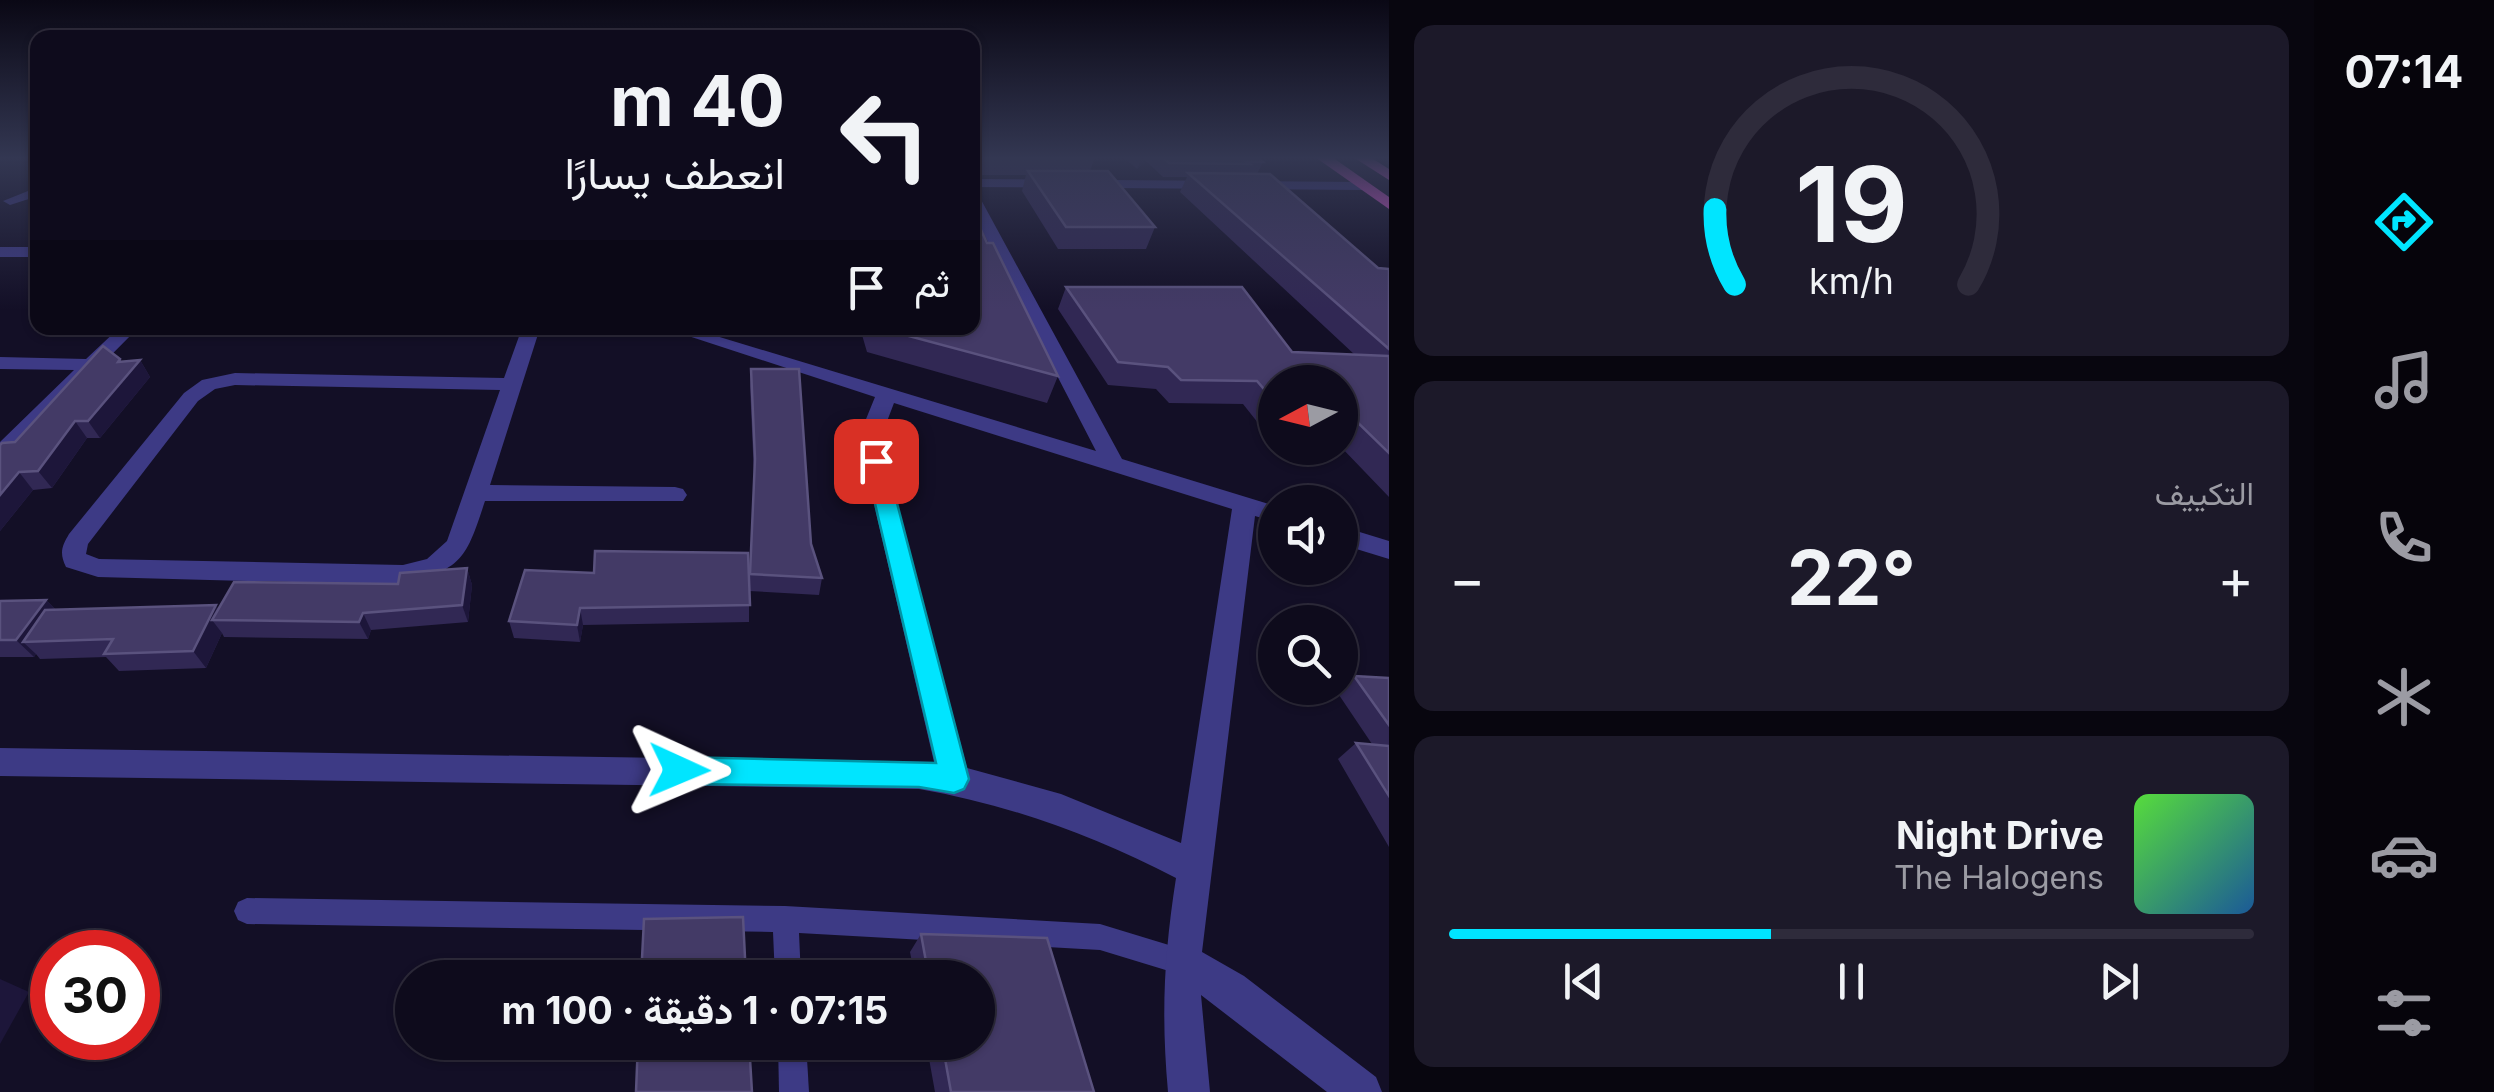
<!DOCTYPE html>
<html lang="ar">
<meta charset="utf-8">
<style>
body{margin:0;font-family:Inter,Vazirmatn,sans-serif;background:#1c1929;color:#f1f3f6;direction:rtl;height:100vh;display:flex;flex-direction:column;font-size:38px;white-space:nowrap}
*{box-sizing:border-box;margin:0}
p{font-size:32px;color:#9b9ba3}
.icon{flex:none;width:55px;height:55px;fill:none;stroke:currentColor;stroke-width:2;stroke-linecap:round;stroke-linejoin:round}
.map{position:relative;flex:1;overflow:hidden;direction:ltr}
.drawer{display:flex;flex-direction:column;gap:25px;padding:25px;background:#08060f;width:925px}
.drawer>*{flex:none}
.hud{position:absolute;left:30px;top:30px;width:950px;height:305px;border-radius:20px;box-shadow:0 2px 8px #0004,0 0 0 2px #2e2b3b;direction:rtl;background:#0e0b1c;color:#f1f3f6;overflow:hidden}
.needle{width:65px;rotate:263deg}
.fabs{position:absolute;left:1258px;top:365px;display:grid;gap:20px}
.fabs a{display:grid;place-items:center;width:100px;height:100px;border-radius:50%;background:#0e0b1c;box-shadow:0 2px 8px #0004,0 0 0 2px #2e2b3b;font-size:50px}
.speed{position:absolute;left:30px;top:930px;display:flex;gap:20px;font-size:50px;font-weight:700;text-align:center}
.speed>*{display:grid;place-content:center;width:130px;height:130px;border-radius:50%;background:#0e0b1c;box-shadow:0 2px 8px #0004,0 0 0 2px #2e2b3b;line-height:1}
.speed .limit{border:15px solid #d22;background:#fff;color:#111}
.pin{position:absolute;display:grid;place-items:center;width:85px;height:85px;color:#fff;margin:-42px;border-radius:20px;box-shadow:0 5px 15px #0006}
.me{position:absolute;width:110px;margin:-55px;rotate:91deg;stroke-linejoin:round;filter:drop-shadow(0 0 8px #0008)}
.turn{display:flex;align-items:center;gap:35px;height:210px;padding:0 30px;font-size:45px}
.turn .icon{width:130px;height:130px;stroke-width:2.5}
.turn b{display:block;font-size:70px;line-height:85px}
.then{display:flex;align-items:center;height:95px;padding:0 30px;background:#0003;gap:20px;font-size:38px}
.big{font-size:75px;font-weight:700;line-height:1.1}
.drawer .widget{flex:1;display:flex;flex-direction:column;justify-content:center;gap:15px;min-width:0;padding:0 35px;border-radius:20px;background:#1c1929}
.drawer .dial{align-items:center;gap:0}
.dial svg{height:260px;overflow:visible;fill:none;stroke:#2e2b3b;stroke-width:7;stroke-linecap:round;text-anchor:middle}
.dial text{fill:#f1f3f6;stroke:none}
.song{display:flex;align-items:center;gap:30px}
.cover{width:120px;height:120px;border-radius:15px;background:linear-gradient(135deg,hsl(110 70% 55%),hsl(210 70% 35%))}
.played{height:10px;border-radius:5px;background:linear-gradient(90deg,#00e5ff 40%,#2e2b3b 40%)}
.keys{display:flex;justify-content:space-around;direction:ltr}
.heat{display:flex;justify-content:space-between;align-items:center;font-size:55px;direction:ltr}
.trip{position:absolute;left:395px;top:960px;width:600px;height:100px;border-radius:50px;background:#0e0b1c;box-shadow:0 2px 8px #0004,0 0 0 2px #2e2b3b;font-weight:700;line-height:100px;text-align:center;direction:rtl}
main{display:flex;flex:1;min-height:0}
.menu{display:flex;flex-direction:column;width:180px;justify-content:space-around;align-items:center;background:#06040b;color:#9b9ba3}
.menu .icon{width:70px;height:70px}
.menu .active{color:#00e5ff}
.menu b{font-size:45px;color:#f1f3f6}
.map>svg:first-child{display:block}
.lines{fill:none;stroke-linecap:round;stroke-linejoin:round}
.service{fill:#3d3a85;fill-rule:evenodd}
.minor{fill:#3d3a85;fill-rule:evenodd}
.trunk{fill:#e055d1;fill-rule:evenodd}
.wall{fill:#312854}
.shaded-wall{fill:#1d163a}
.building{fill:#433a66;stroke:#5a527e;stroke-width:2.5}
.route{fill:#00e5ff;stroke:#0095a6;stroke-width:2.5}
</style>
<main>
<nav class="menu">
<b>07:14</b>
<svg class="icon active" aria-label="directions" viewBox="0 0 24 24"><path d="M12 3l9 9-9 9-9-9zM9 14v-3h6M13 9l2 2-2 2"/></svg>
<svg class="icon" aria-label="music" viewBox="0 0 24 24"><path d="M9 18V5l10-2v13"/><circle cx="6" cy="18" r="3"/><circle cx="16" cy="16" r="3"/></svg>
<svg class="icon" aria-label="phone" viewBox="0 0 24 24"><path d="M5 4h4l2 5-3 2q2 4 5 5l2-3 5 2v4C11 20 4 13 5 4z"/></svg>
<svg class="icon" aria-label="climate" viewBox="0 0 24 24"><path d="M12 3v18M4 7l16 10M4 17L20 7"/></svg>
<svg class="icon" aria-label="car" viewBox="0 0 24 24"><path d="M5 17H2v-5l4-1 3-4h7l3 4 3 1v5h-3M9 17h6M6 11h13"/><circle cx="7" cy="17" r="2"/><circle cx="17" cy="17" r="2"/></svg>
<svg class="icon" aria-label="filters" viewBox="0 0 24 24"><path d="M4 7h16M4 17h16"/><circle cx="9" cy="7" r="2"/><circle cx="15" cy="17" r="2"/></svg>
</nav>
<section class="drawer">
<div class="widget dial"><svg viewBox="0 0 100 80">
<path d="M14 69A42 42 0 1 1 86 69"/>
<path d="M14 69A42 42 0 0 1 8 46" stroke="#00e5ff"/>
<text x="50" y="56" font-size="32" font-weight="700">19</text>
<text x="50" y="72" font-size="11">km/h</text>
</svg></div>
<div class="widget"><p>التكييف</p>
<div class="heat"><a>−</a><b class="big">22°</b><a>+</a></div>
</div>
<div class="widget">
<div class="song"><i class="cover"></i><div><b>Night Drive</b><p>The Halogens</p></div></div>
<div class="played"></div>
<div class="keys"><svg class="icon" aria-label="previous" viewBox="0 0 24 24"><path d="M18 5L8 12l10 7zM5 5v14"/></svg><svg class="icon" aria-label="pause" viewBox="0 0 24 24"><path d="M8 5v14M16 5v14"/></svg><svg class="icon" aria-label="next" viewBox="0 0 24 24"><path d="M6 5l10 7-10 7zM19 5v14"/></svg></div>
</div>
</section>
<div class="map">
<svg width="1389" height="1092" viewBox="0 0 1389 1092">
<rect width="100%" height="100%" fill="#130f26"/>
<g class="lines">
<g class="service">
<path d="M247,898L785,906L1100,924L1182,949L1191,953L1195,962L1191,971L1182,975L1100,950L799,933L801,978H775L773,932L247,924L238,920L234,911L238,902Z"/>
<path d="M778,1042H806L809,1092H779Z"/>
</g>
<g class="minor">
<path d="M972,179L1363,182L1370,186L1363,190L972,187Z"/>
<path d="M38,187V196L10,205L3,201Z"/>
<path d="M972,192L979,196L1122,459L1275,506V522L1255,516L1202,952L1244,976L1376,1077L1382,1092H1327L1201,995L1210,1092H1168C1161,1014 1164,955 1176,878C1093,835 1010,805 919,789L0,776V748L934,762L864,461V424L875,397L664,328H690L1096,451L972,211ZM894,403L1232,509L1181,843L1061,794L967,768L886,461V424Z"/>
<rect x="0" y="247" width="38" height="10"/>
<path d="M119,328H138L8,459L0,461V442L74,370L0,369V357L86,359Z"/>
<path d="M522,328H540L490,485L675,487L683,489L687,495L683,501H485C466,559 463,568 403,585L98,577L66,567C59,553 62,546 69,534L184,393L202,380L235,373L504,378ZM235,385L500,390L447,541L427,559L403,565L99,559L86,554L88,544L198,401L215,389Z"/>
<path d="M1340,526L1389,541V559L1340,544Z"/>
</g>
<g class="trunk">
<path d="M1315,157H1332L1389,197V209Z"/>
<path d="M1353,157H1370L1389,169V180Z"/>
</g>
</g>
<g class="wall">
<path d="M972,157H1095L1090,171L1155,227L1146,249H1058L1022,191L1026,175H972Z"/>
<path d="M1123,157H1258L1263,162L1257,174L1378,268L1389,269V497L1340,446V382H1275V434L1266,433L1243,404L1169,403L1156,389L1108,385L1058,309L1066,287L1292,352L1355,355L1180,192L1187,177H1163L1146,161L1137,169Z"/>
<path d="M987,243L1058,376L1047,403L867,352L860,328H972Z"/>
<path d="M140,360L150,377L100,438H87L52,488L33,490L0,531V445L15,442L122,362Z"/>
<path d="M751,369L822,578L819,595L749,591V622L583,625L580,642L514,638L509,621L594,573L749,583L754,476L750,386Z"/>
<path d="M467,568L472,585L468,622L371,630L368,639L224,637L222,633L206,668L119,671L106,657L40,659L36,654L34,657H0V601L46,600L56,610L218,609L398,584Z"/>
<path d="M1354,676L1389,678V847L1338,759L1356,743L1372,744L1337,692Z"/>
<path d="M921,934L1047,938L1094,1092H935L926,1042H978V978H915L910,952Z"/>
</g>
<g class="shaded-wall">
<path d="M1142,157H1148L1146,161L1137,169Z"/>
<path d="M120,359L129,374L140,360L150,377L100,438L88,421Z"/>
<path d="M75,421L87,438L52,488L38,471Z"/>
<path d="M19,472L33,490L0,531V495Z"/>
<path d="M467,568L472,585L468,622L462,605Z"/>
<path d="M46,600L62,617L23,642L36,654L34,657L16,640Z"/>
<path d="M216,605L226,620H212L222,633L206,668L193,651Z"/>
<path d="M580,608L583,625L580,642L577,625Z"/>
<path d="M363,613L371,630L368,639L359,622Z"/>
<path d="M0,979L29,992L0,1044Z"/>
</g>
<g class="building">
<path d="M1162,157H1258L1263,162H1247L1250,164L1169,163Z"/>
<path d="M1028,171H1108L1155,227H1066Z"/>
<path d="M1188,173L1270,174L1378,268L1389,269V349Z"/>
<path d="M972,210L987,243H993L1058,376L879,328H972Z"/>
<path d="M1066,287H1242L1292,352L1389,356V453L1347,412H1340V382H1275V402L1257,381L1181,380L1168,367L1118,362Z"/>
<path d="M103,346L120,359L118,362L140,360L88,421H75L38,471L19,472L0,495V445L2,443L15,442Z"/>
<path d="M751,369H799L811,544L822,578L750,574L755,459Z"/>
<path d="M595,551L748,553L750,605L580,608L577,625L509,621L525,570L594,573Z"/>
<path d="M467,568L462,605L363,613L359,622L212,620L234,582L398,584L400,573Z"/>
<path d="M46,600L16,640H0V601Z"/>
<path d="M216,605L193,651L104,654L113,639L23,642L45,610Z"/>
<path d="M1354,676L1389,678V725Z"/>
<path d="M1356,743L1389,746V796Z"/>
<path d="M743,917L746,978H641L644,919Z"/>
<path d="M921,934L1047,938L1094,1092H951L942,1042H978V978H929Z"/>
<path d="M638,1042H749L752,1092H636Z"/>
</g>
<linearGradient id="sky" x2="0" y2="1"><stop stop-color="#0a0815"/><stop offset="0.51" stop-color="#333752"/><stop offset="1" stop-color="#333752" stop-opacity="0"/></linearGradient>
<rect width="1389" height="310" fill="url(#sky)"/>
<path class="route" d="M876,454L886,461L969,779L964,789L954,793L919,787L679,784L669,780L664,770L669,761L679,757L936,763L865,461Z"/>
</svg>
<div class="fabs">
<a><svg class="needle" viewBox="-14 -14 28 28"><path d="M0-13l5 13h-10z" fill="#e53935"/><path d="M0 13l5-13h-10z" fill="#9b9ba3"/></svg></a>
<a><svg class="icon" aria-label="sound" viewBox="0 0 24 24"><path d="M4 9h4l5-4v14l-5-4H4zM17 9q2 3 0 6"/></svg></a>
<a><svg class="icon" aria-label="search" viewBox="0 0 24 24"><circle cx="10" cy="10" r="6"/><path d="M15 15l6 6"/></svg></a>
</div>
<div class="speed"><div class="limit">30</div></div>
<div class="pin" style="left:876px;top:461px;background:#d93025"><svg class="icon" aria-label="arrive" viewBox="0 0 24 24"><path d="M6 21V4h12l-3 4 3 4H6"/></svg></div>
<svg class="me" style="left:679px;top:770px" viewBox="-20 -20 40 40"><path d="M0-17L14 15 0 8-14 15z" fill="#00e5ff" stroke="#fff" stroke-width="4"/></svg>
<div class="trip">07:15 · 1 دقيقة · 100 m</div>
<div class="hud">
<div class="turn"><svg class="icon" aria-label="left" viewBox="0 0 24 24"><path d="M17 20v-9H6M10 6l-5 5 5 5"/></svg><div><b>40 m</b>انعطف يسارًا</div></div>
<div class="then">ثم<svg class="icon" aria-label="arrive" viewBox="0 0 24 24"><path d="M6 21V4h12l-3 4 3 4H6"/></svg></div>
</div>
</div>
</main>
